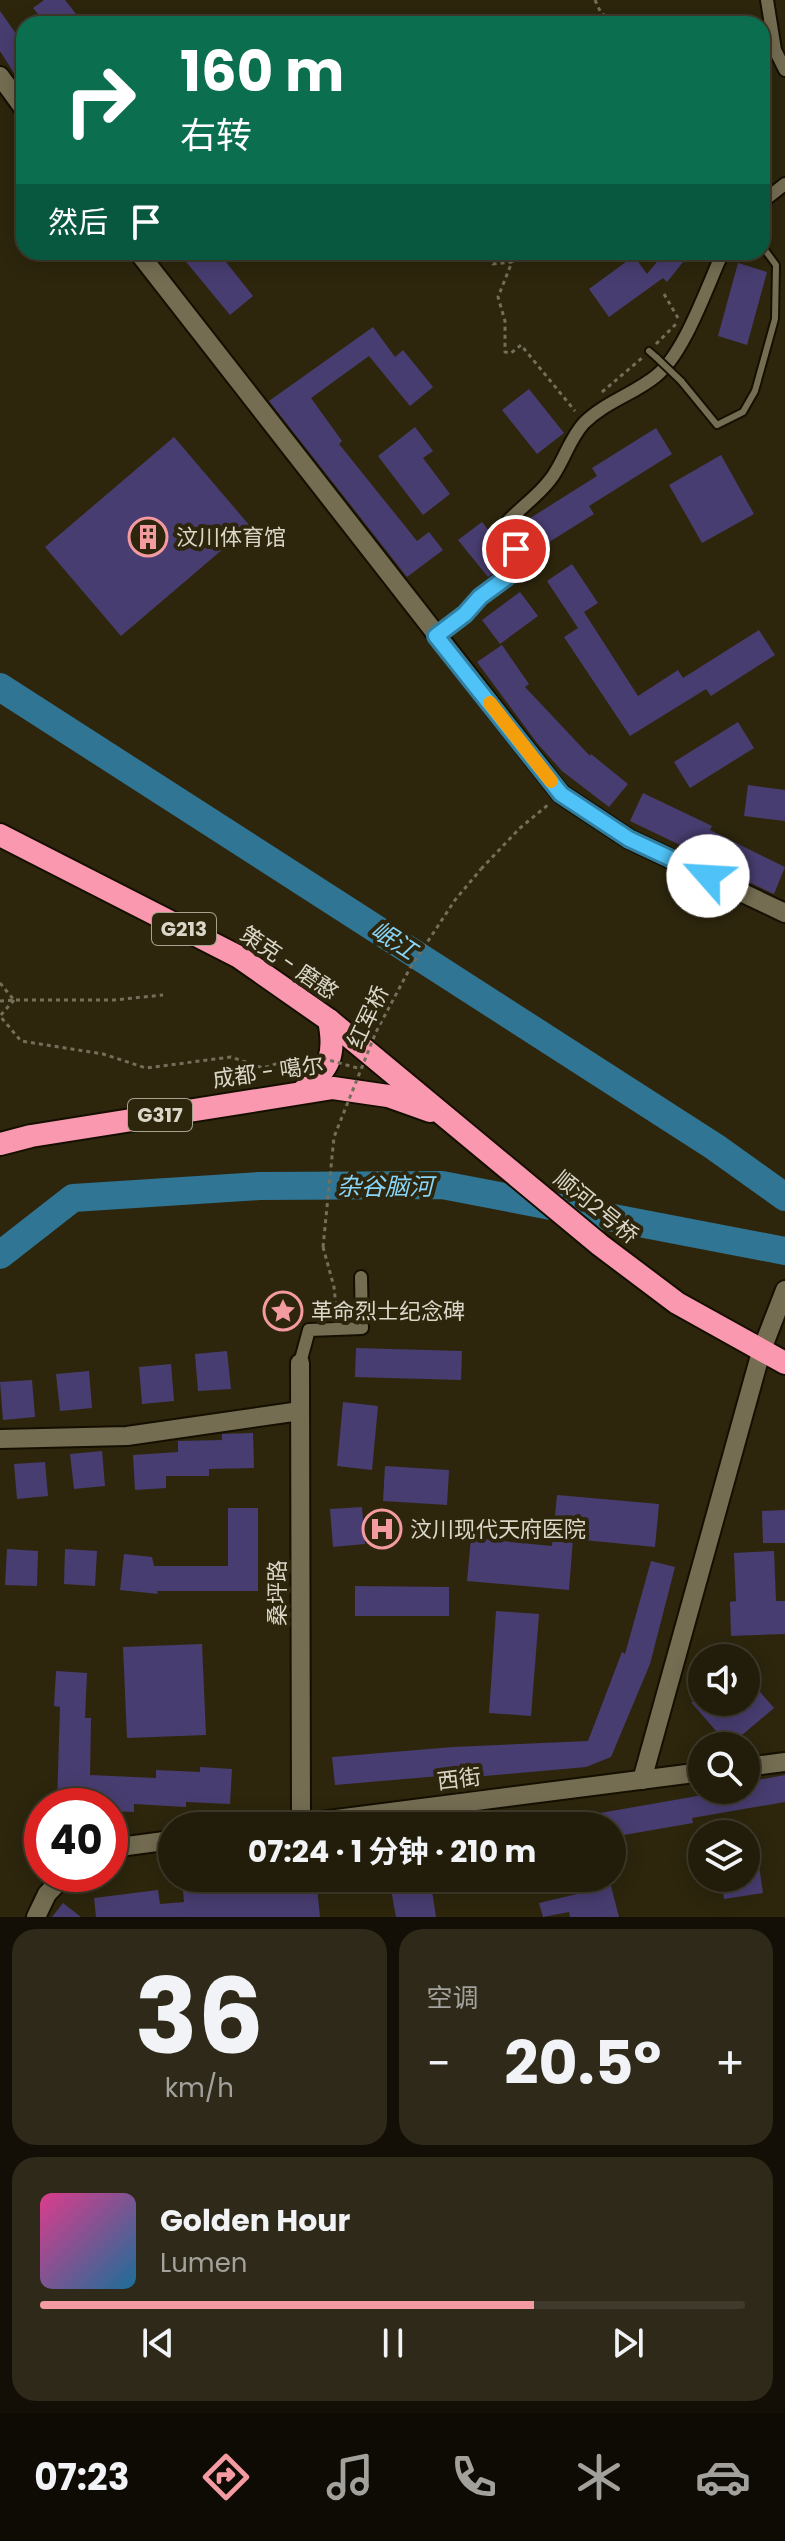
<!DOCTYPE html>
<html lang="zh">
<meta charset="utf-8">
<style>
body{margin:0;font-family:Poppins,"Noto Sans SC",sans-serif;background:#2e2918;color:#f1f3f6;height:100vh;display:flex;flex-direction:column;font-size:30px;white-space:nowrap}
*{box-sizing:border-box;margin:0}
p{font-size:26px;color:#a2a19c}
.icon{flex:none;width:44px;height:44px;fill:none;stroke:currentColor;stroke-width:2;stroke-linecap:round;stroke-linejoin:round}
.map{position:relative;height:1917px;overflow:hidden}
.sheet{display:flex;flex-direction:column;gap:12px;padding:12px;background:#130f06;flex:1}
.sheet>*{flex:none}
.top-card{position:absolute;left:16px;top:16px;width:754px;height:244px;border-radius:24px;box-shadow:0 4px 20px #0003,0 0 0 2px #3f3a2b;background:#0b6e4f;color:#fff;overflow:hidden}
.fabs{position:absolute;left:688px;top:1644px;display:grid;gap:16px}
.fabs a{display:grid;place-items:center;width:72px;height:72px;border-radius:50%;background:#221c0a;box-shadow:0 4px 20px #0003,0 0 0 2px #3f3a2b;font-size:40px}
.speed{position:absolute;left:24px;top:1788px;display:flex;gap:16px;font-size:40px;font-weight:700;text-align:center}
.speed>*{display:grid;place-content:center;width:104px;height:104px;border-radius:50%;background:#221c0a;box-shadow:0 4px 20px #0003,0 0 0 2px #3f3a2b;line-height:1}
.speed .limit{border:12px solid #d22;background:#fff;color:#111}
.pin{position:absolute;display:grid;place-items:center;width:68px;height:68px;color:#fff;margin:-34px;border:4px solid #fff;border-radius:50%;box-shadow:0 2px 8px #0007}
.me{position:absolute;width:88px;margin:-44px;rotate:296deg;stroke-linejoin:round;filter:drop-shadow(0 0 6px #0008)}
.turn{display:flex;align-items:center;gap:28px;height:168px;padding:0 32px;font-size:36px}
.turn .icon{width:104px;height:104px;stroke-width:2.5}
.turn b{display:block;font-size:56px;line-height:68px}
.then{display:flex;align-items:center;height:76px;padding:0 32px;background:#0003;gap:16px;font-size:30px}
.big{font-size:60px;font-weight:700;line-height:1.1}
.sheet .tile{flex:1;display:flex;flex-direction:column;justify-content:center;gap:12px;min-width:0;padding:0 28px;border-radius:24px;background:#2e2918}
.sheet .dial{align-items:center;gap:0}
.dial b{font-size:104px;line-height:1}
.song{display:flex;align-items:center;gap:24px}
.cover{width:96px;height:96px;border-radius:12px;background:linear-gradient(135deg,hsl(330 70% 55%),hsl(200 70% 35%))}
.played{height:8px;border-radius:4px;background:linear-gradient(90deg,#f49aa1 70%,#3f3a2b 70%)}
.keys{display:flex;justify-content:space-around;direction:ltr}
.heat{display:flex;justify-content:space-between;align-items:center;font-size:44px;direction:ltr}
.sheet .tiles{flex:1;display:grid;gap:12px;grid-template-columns:1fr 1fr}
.tile:last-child{grid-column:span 2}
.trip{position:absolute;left:158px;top:1812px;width:468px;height:80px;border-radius:40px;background:#221c0a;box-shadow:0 4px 20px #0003,0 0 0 2px #3f3a2b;font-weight:700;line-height:80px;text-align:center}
.tabs{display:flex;height:128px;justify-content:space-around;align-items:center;background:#0e0b04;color:#a2a19c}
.tabs .icon{width:56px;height:56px}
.tabs .current{color:#f49aa1}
.tabs b{font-size:36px;color:#f1f3f6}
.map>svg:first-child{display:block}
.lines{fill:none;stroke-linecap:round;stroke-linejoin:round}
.river{stroke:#307594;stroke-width:28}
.building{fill:#483d70}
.lane-casing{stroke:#150f00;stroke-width:10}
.street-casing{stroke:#150f00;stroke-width:16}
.secondary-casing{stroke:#150f00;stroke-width:22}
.highway-casing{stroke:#150f00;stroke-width:26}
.path{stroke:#746f5a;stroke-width:3;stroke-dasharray:4 4;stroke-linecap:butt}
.lane{stroke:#746d52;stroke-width:6}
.street{stroke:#746d52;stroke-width:12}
.secondary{stroke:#746d52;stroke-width:18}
.highway{stroke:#fa98b0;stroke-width:22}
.lane-bridge-casing{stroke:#150f00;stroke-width:10;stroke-linecap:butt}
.path-bridge{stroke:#746f5a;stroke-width:3;stroke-dasharray:4 4;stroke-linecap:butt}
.lane-bridge{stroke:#746d52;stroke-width:6}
.route-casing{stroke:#337fa1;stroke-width:20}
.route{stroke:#4fc3f7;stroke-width:14}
.slow{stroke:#f59e0b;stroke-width:14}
.labels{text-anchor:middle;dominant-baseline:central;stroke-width:8;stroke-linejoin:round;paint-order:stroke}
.shield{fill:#2d260d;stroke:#a7a290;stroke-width:2}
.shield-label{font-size:20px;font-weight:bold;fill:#dbd7c8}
.poi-label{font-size:22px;fill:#dbd7c8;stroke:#2d260d;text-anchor:start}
.street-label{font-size:22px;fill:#dbd7c8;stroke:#2d260d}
.water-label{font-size:24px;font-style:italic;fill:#89d5f9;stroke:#2d260d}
</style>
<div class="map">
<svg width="785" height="1917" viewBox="0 0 785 1917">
<rect width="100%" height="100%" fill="#2d260d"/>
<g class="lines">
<g class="river">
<path d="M0,687L715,1147L785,1197"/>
<path d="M0,1255L73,1198L260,1186L442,1185L785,1251"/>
</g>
</g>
<g class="building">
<path d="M44,0H65L84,24H46L33,8Z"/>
<path d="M0,11L24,45V89L0,51Z"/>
<path d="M178,252H218L253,296L230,315Z"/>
<path d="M665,252H691L667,282L663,278L609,317L589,289L634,256L647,274Z"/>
<path d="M738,263L767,272L747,345L718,336Z"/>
<path d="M373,327L395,357L403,350L433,387L410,406L369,356L311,398L342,441L339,444L417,541L429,532L443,550L407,577L269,401Z"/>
<path d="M529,389L564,433L537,454L502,410Z"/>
<path d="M415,427L433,451L423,458L450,494L423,515L378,456Z"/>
<path d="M656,428L672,454L589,506L594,514L530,554L516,527L597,476L592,468Z"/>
<path d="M174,437L250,526L121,636L45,547Z"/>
<path d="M721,455L754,514L702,543L669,485Z"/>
<path d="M482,522L496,540L499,537L508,557L505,564L488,577L458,540Z"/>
<path d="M572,564L598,603L584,612L638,696L678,670L683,678L759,630L775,655L711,696L706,689L630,736L564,637L578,628L547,581Z"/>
<path d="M520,592L538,616L500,644L482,620Z"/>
<path d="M502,645L529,684L525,687L590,756L591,754L628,784L609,807L562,771L537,743L477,662Z"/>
<path d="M738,722L754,748L690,788L674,762Z"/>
<path d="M748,785L785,790V821L744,816Z"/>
<path d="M643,793L712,826L710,830L785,867L774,894L705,862L707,858L630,821Z"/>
<path d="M356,1348L462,1351L461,1380L355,1377Z"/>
<path d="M227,1351L231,1389L198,1391L195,1354Z"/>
<path d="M171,1364L174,1401L142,1404L139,1367Z"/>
<path d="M89,1371L92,1408L60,1411L56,1374Z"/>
<path d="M32,1380L35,1417L3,1420L0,1382Z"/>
<path d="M343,1402L378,1406L372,1470L337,1466Z"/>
<path d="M253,1433L254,1468L209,1469V1476H166V1488L135,1490L133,1455L178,1452V1441L222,1440V1434Z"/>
<path d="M102,1451L105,1486L74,1489L70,1454Z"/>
<path d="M45,1462L48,1496L17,1499L14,1464Z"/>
<path d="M385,1466L449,1470L447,1505L383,1501Z"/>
<path d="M557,1495L659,1504L655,1547L573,1539L569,1590L467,1581L471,1538L552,1546Z"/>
<path d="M362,1507L365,1544L333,1547L330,1509Z"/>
<path d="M228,1508H258V1591H157L158,1594L120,1590L124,1554L152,1557L154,1566H228Z"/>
<path d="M785,1510V1543H763L762,1511Z"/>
<path d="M7,1549L38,1551L37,1586L5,1585Z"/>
<path d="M65,1549L97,1551L95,1586L64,1584Z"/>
<path d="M774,1551L776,1601H785V1634L731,1636L730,1602L736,1601L734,1553Z"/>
<path d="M651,1561L675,1567L650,1664L611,1757L586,1767L463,1778V1774L335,1785L332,1757L453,1747L588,1741L622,1652L625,1654Z"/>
<path d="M355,1586L449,1587V1616H355Z"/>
<path d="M496,1611L539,1614L531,1716L489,1713Z"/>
<path d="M202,1644L206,1735L127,1738L123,1647Z"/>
<path d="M56,1671L87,1673L85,1718H91L90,1775L156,1778V1770L200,1772V1767L232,1769L230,1804L186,1802V1807L134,1804V1812L110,1811V1806L57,1804L60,1707L54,1706Z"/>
<path d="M746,1676L774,1708L729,1746L691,1702H746Z"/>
<path d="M785,1775V1802L692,1818L693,1823L612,1837V1826H602L600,1813L703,1795L702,1790H746V1782Z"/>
<path d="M758,1859L763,1893L724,1899L721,1878H746V1861Z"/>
<path d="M182,1878H316L320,1917H96L94,1898L158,1890L160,1904L184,1902Z"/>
<path d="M431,1884L436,1917H396L391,1890Z"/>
<path d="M611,1886L619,1917H570L569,1912L543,1917L539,1903Z"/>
<path d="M63,1903L81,1917H52Z"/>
</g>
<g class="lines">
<defs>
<g id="lane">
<path d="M649,351L657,358"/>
<path d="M681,381L717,425L743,412L755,391L775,319L776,265L762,246"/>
</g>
<g id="street">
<path d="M767,0L775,50L785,70"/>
<path d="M762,202L785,184"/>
<path d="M436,636L465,614L480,597L507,577L518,559L516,549L505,529L509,520C524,505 546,489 556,471C566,455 571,437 584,423C605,402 634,394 656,376C685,353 707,286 723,252"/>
<path d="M300,1363L309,1330L362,1328L361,1277"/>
</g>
<g id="secondary">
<path d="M0,76L24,109"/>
<path d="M138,252L561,794L629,839L785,913"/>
<path d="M300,1363L301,1824"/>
<path d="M0,1439L127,1436L300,1411"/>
<path d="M746,1767L785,1762"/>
<path d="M642,1780L761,1352L785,1290"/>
<path d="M282,1826L702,1772"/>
<path d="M110,1852L127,1846L172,1840"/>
<path d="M36,1917L47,1894L66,1874"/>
</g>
<g id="highway">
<path d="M0,835L239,957L329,1020L600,1245L677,1303L785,1363"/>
<path d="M303,1091C330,1068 336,1055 329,1020"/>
<path d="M0,1144L31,1136L333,1088L388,1096L430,1111"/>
</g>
</defs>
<use href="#lane" class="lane-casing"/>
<use href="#street" class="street-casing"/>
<use href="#secondary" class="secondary-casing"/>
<use href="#highway" class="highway-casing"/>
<g class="path">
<path d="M595,0L601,13L611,20L612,24"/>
<path d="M488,252L485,254L493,264L512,262L498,297L505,321V352L511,353L521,345L575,411"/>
<path d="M664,294L678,318"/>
<path d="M656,344L676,324"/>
<path d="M602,392L642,358"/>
<path d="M481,869L520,828L549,804"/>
<path d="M0,983L14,1000H114L163,995"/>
<path d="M14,1000L0,1016L21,1041L103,1054L146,1068L231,1057L263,1068L307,1054"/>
<path d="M0,1001L14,1000"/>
<path d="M292,1059L297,1073"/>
<path d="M323,1247L334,1287L337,1317"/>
</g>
<use href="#lane" class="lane"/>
<use href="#street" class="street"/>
<use href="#secondary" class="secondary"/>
<use href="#highway" class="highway"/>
<defs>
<path id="lane-bridge" d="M657,358L681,381"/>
</defs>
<use href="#lane-bridge" class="lane-bridge-casing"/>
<g class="path-bridge">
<path d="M307,1054L361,1069"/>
<path d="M323,1247L334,1137L376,1032L409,970L455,900L481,869"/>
</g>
<use href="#lane-bridge" class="lane-bridge"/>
</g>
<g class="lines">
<defs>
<path id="route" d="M516,549L518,559L507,577L480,597L465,614L436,636L561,794L629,839L708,876"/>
</defs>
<use href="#route" class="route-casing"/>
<use href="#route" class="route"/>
<path class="slow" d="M490,703L551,781"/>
</g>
<defs>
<symbol id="building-ring" viewBox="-11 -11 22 22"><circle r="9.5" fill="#2d260d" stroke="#f49aa1" stroke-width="1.5"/><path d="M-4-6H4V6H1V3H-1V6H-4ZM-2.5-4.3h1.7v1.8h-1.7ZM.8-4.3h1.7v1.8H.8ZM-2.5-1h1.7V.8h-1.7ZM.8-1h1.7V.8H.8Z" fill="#f49aa1"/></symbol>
<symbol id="sight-ring" viewBox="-11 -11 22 22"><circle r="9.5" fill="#2d260d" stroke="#f49aa1" stroke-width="1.5"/><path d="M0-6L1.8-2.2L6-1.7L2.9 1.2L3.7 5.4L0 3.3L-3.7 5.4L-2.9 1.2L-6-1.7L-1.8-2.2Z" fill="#f49aa1"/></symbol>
<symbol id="hospital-ring" viewBox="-11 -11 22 22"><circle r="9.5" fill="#2d260d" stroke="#f49aa1" stroke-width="1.5"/><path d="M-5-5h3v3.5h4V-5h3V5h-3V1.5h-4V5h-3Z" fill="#f49aa1"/></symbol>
</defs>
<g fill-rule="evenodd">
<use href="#building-ring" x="126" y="515" width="44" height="44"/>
<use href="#sight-ring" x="261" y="1289" width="44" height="44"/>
<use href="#hospital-ring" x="360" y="1507" width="44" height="44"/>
</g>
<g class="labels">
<g class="shield">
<rect x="152" y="913" width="64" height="32" rx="6"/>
<rect x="128" y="1099" width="64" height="32" rx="6"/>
</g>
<g class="shield-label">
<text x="184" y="929">G213</text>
<text x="160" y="1115">G317</text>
</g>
<g class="poi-label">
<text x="176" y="537">汶川体育馆</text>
<text x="311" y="1311">革命烈士纪念碑</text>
<text x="410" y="1529">汶川现代天府医院</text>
</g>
<g class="street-label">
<text transform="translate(289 963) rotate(34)">策克 - 磨憨</text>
<text transform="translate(368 1017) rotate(-65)">红军桥</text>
<text transform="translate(268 1072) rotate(-8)">成都 - 噶尔</text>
<text transform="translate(596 1207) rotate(39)">顺河2号桥</text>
<text transform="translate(277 1593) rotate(-90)">桑坪路</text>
<text transform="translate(459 1779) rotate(-7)">西街</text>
</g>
<g class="water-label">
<text transform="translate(394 940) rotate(33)">岷江</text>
<text x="385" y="1186">杂谷脑河</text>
</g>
</g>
</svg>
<div class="fabs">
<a><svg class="icon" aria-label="sound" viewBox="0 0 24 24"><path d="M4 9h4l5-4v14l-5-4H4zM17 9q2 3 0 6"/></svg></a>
<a><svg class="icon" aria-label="search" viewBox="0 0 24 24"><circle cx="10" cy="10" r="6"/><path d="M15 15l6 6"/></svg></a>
<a><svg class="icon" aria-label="layers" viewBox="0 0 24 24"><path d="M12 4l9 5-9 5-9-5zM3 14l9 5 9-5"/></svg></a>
</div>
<div class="speed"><div class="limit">40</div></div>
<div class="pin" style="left:516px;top:549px;background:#d93025"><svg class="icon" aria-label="arrive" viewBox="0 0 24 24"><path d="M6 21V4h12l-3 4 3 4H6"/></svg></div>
<svg class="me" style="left:708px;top:876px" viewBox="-20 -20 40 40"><circle r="19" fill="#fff"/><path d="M0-13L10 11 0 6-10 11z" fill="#4fc3f7"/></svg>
<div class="trip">07:24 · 1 分钟 · 210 m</div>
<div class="top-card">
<div class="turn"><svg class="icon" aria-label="right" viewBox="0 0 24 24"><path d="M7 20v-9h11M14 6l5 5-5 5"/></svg><div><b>160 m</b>右转</div></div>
<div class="then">然后<svg class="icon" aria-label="arrive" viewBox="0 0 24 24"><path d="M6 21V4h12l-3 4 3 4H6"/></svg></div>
</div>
</div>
<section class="sheet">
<div class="tiles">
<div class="tile dial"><b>36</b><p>km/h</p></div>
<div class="tile"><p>空调</p>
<div class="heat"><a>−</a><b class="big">20.5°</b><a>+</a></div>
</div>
<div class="tile">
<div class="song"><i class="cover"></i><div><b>Golden Hour</b><p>Lumen</p></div></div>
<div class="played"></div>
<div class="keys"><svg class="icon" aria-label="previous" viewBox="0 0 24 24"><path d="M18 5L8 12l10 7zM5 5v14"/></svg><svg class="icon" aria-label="pause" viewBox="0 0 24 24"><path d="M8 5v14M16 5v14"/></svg><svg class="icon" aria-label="next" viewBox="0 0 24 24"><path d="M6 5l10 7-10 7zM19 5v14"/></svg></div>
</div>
</div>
</section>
<nav class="tabs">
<b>07:23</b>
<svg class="icon current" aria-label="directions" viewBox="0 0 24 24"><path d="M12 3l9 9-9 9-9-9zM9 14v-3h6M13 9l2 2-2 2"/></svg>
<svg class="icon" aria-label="music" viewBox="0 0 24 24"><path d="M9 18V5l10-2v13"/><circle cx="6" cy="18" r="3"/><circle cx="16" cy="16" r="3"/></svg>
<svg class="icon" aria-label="phone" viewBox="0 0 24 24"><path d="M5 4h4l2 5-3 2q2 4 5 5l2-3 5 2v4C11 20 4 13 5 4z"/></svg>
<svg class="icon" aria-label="climate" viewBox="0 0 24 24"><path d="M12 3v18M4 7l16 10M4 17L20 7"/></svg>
<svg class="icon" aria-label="car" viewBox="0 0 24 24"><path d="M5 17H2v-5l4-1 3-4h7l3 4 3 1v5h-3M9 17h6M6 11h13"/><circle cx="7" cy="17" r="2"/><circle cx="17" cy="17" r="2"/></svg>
</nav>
